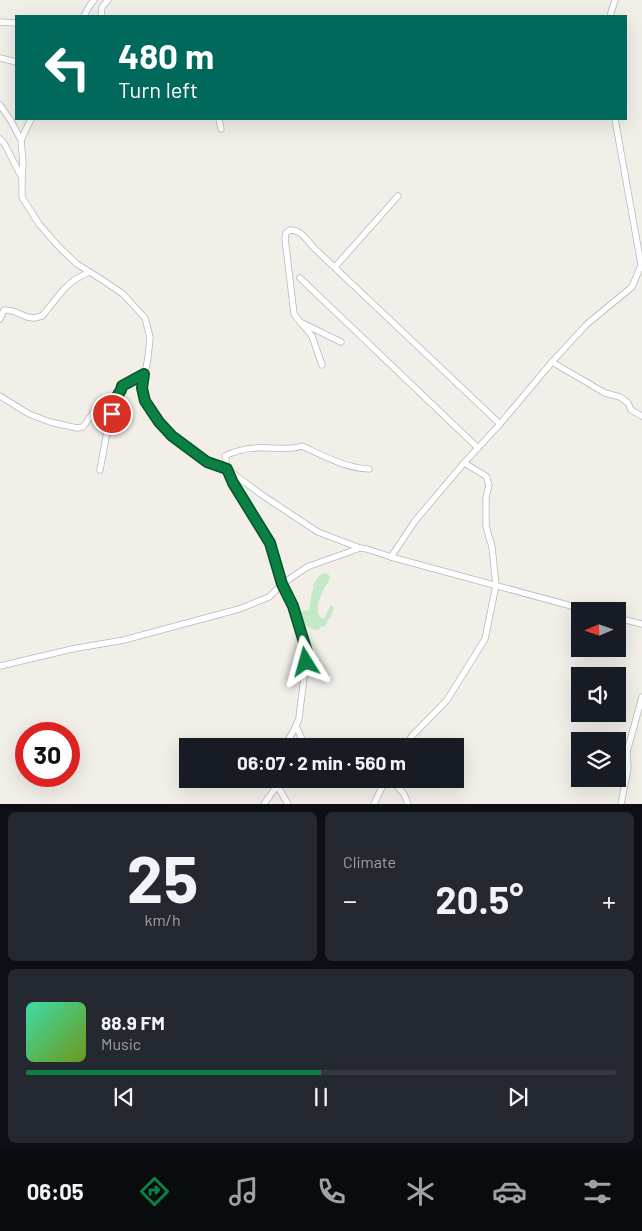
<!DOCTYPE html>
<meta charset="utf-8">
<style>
body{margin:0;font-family:Barlow,sans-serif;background:#242831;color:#f1f3f6;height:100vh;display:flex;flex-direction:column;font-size:19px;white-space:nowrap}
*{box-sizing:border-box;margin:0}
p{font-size:16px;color:#9ea1a6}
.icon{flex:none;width:28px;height:28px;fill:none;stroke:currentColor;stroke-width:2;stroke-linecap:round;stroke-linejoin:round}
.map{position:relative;height:804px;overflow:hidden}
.side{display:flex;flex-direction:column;gap:8px;padding:8px;background:#0d0f14;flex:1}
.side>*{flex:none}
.hud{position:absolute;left:15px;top:15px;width:612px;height:105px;border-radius:0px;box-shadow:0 5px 20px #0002;background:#00695c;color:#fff;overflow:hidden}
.needle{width:32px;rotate:268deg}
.controls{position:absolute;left:571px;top:602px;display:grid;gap:10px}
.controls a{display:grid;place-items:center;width:55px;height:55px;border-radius:0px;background:#171b24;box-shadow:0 5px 20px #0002;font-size:25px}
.speed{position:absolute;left:15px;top:722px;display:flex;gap:10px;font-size:25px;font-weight:700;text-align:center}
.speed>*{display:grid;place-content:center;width:65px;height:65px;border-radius:50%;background:#171b24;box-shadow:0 5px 20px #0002;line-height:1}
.speed .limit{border:8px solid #d22;background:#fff;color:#111}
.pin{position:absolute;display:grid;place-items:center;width:42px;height:42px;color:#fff;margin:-21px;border:2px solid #fff;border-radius:50%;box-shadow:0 1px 5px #0007}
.me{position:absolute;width:55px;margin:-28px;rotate:352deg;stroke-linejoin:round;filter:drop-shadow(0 0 4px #0008)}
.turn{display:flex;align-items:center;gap:18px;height:105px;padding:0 20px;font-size:22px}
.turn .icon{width:65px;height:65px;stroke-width:2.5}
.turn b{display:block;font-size:35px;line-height:42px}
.big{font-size:38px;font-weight:700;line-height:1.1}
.side .widget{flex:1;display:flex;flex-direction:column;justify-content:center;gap:8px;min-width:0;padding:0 18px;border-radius:8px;background:#242831}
.side .dial{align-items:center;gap:0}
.dial b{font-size:65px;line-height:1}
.song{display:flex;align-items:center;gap:15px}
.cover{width:60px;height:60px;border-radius:8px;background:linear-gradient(135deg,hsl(160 70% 55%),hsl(80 70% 35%))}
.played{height:5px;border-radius:2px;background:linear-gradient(90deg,#0b8043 50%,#363941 50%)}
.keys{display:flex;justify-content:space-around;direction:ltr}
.heat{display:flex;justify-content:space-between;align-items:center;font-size:28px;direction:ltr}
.side .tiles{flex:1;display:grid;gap:8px;grid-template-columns:1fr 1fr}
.widget:last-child{grid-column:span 2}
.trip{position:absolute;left:179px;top:738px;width:285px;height:50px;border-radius:0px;background:#171b24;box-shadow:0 5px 20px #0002;font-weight:700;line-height:50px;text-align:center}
.tabs{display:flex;height:80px;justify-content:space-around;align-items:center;background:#090b0e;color:#9ea1a6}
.tabs .icon{width:35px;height:35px}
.tabs .current{color:#0b8043}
.tabs b{font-size:22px;color:#f1f3f6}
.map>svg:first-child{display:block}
.green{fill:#c5e8c5}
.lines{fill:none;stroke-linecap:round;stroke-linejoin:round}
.street-casing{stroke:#b5b8bc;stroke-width:7}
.street{stroke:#fff;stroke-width:5.5}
.route-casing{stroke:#07532c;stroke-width:12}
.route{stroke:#0b8043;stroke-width:9}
</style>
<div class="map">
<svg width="642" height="804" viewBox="0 0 642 804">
<rect width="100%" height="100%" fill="#f1efe8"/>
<path class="green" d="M324,573L328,574L330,577C329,583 325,585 323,591C319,599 313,614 324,619L331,605L334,608L330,618L327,621L326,626L324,627L321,626L319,630C309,630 301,623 297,614C301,612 305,609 309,611L311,596L314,587L313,585L320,575Z"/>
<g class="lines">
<defs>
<g id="street">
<path d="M84,16L90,5L94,0"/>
<path d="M101,16L102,7L108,0"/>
<path d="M610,16L615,0"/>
<path d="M0,22L16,23"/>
<path d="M0,58L16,62"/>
<path d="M0,105L11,121L21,140L23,163L22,178V197L39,224L59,247L77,264L104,281L123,294L145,318L150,337L148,358L142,389L145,401L159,422L172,436L181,443L207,461L227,469L262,495L318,532L360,548L367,549L391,557L590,611"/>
<path d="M219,119L221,129"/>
<path d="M615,119L641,264"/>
<path d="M0,139L4,143L22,178"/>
<path d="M21,140L31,119"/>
<path d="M335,267L398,196"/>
<path d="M300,278L478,448"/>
<path d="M0,319L4,310L13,311L27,317L34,318L42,316L64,289L74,280L89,272"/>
<path d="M302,324L312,336L322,365"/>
<path d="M341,342L300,322L294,314L285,238L286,233L290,230C301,230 306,239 313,247L500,424"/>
<path d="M552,362L605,393L620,397L628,403L631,410L642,416"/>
<path d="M0,396L29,414L50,422L77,428L83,427L96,409L113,403"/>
<path d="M100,470L109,421C113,413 111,407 114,401C117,396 120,392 122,386L144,374"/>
<path d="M391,557L415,521L464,463L500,424L552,362L587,324L632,287L642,263"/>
<path d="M618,618L642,624"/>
<path d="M0,666L72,649L124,640L239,609L269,597L282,584C278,570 275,555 270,543C256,512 230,490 225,456C238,449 256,447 271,448C283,448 290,450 302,446C324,456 345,468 369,469"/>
<path d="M296,726L305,746"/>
<path d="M285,746L296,726L299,718L307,652L293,606L282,584L307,567L360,548"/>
<path d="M405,746L412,736L447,700L485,639L496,585L492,547L486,526V498L489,485L486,476L464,463"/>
<path d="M391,779L404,794L408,804"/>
<path d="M275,782L288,804"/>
<path d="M264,804L274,790L275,779"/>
<path d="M374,804L386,779"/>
<path d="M621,804L628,768L627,752L642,697"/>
</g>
</defs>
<use href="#street" class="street-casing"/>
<use href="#street" class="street"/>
</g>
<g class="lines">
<defs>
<path id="route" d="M112,414L113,403L121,390L122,386L144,374L142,388L145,401L159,422L172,436L207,462L227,469L233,483L270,543L282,584L293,606L307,652L306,662"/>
</defs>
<use href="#route" class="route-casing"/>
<use href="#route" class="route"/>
</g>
</svg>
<div class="controls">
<a><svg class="needle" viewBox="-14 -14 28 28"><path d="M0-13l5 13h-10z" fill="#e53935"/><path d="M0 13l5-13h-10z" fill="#9ea1a6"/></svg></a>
<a><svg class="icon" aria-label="sound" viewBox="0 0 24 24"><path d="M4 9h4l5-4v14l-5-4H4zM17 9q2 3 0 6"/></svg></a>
<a><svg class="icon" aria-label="layers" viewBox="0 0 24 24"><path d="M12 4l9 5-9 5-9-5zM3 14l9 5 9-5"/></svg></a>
</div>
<div class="speed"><div class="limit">30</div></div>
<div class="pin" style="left:112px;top:414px;background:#d93025"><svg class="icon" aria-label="arrive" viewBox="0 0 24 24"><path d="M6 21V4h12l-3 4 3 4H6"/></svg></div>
<svg class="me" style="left:306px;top:662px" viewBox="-20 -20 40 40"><path d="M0-17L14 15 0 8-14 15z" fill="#0b8043" stroke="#fff" stroke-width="4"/></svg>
<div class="trip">06:07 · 2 min · 560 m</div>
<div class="hud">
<div class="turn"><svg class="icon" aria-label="left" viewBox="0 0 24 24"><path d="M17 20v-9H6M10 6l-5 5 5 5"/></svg><div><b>480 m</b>Turn left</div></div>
</div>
</div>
<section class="side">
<div class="tiles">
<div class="widget dial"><b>25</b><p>km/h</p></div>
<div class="widget"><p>Climate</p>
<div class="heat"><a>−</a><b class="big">20.5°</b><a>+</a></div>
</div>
<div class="widget">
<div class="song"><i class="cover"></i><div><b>88.9 FM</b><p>Music</p></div></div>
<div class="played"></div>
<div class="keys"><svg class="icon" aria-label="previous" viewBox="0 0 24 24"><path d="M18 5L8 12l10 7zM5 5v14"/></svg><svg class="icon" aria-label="pause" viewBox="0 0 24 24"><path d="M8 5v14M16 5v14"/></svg><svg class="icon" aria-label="next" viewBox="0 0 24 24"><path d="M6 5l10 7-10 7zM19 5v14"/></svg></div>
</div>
</div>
</section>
<nav class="tabs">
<b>06:05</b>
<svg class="icon current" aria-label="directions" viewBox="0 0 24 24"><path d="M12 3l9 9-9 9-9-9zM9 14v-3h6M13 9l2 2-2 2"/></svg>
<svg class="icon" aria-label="music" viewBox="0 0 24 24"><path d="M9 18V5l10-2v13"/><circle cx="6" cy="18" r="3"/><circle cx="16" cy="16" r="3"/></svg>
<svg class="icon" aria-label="phone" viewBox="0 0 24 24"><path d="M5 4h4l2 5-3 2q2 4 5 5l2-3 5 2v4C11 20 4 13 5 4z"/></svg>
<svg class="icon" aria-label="climate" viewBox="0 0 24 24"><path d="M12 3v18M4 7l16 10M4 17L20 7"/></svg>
<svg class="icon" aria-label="car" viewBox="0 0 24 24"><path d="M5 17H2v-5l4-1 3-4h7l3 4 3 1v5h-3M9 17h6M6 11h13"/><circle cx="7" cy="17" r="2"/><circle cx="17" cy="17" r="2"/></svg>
<svg class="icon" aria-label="filters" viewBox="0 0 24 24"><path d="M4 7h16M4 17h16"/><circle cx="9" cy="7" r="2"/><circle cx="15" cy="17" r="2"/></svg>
</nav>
